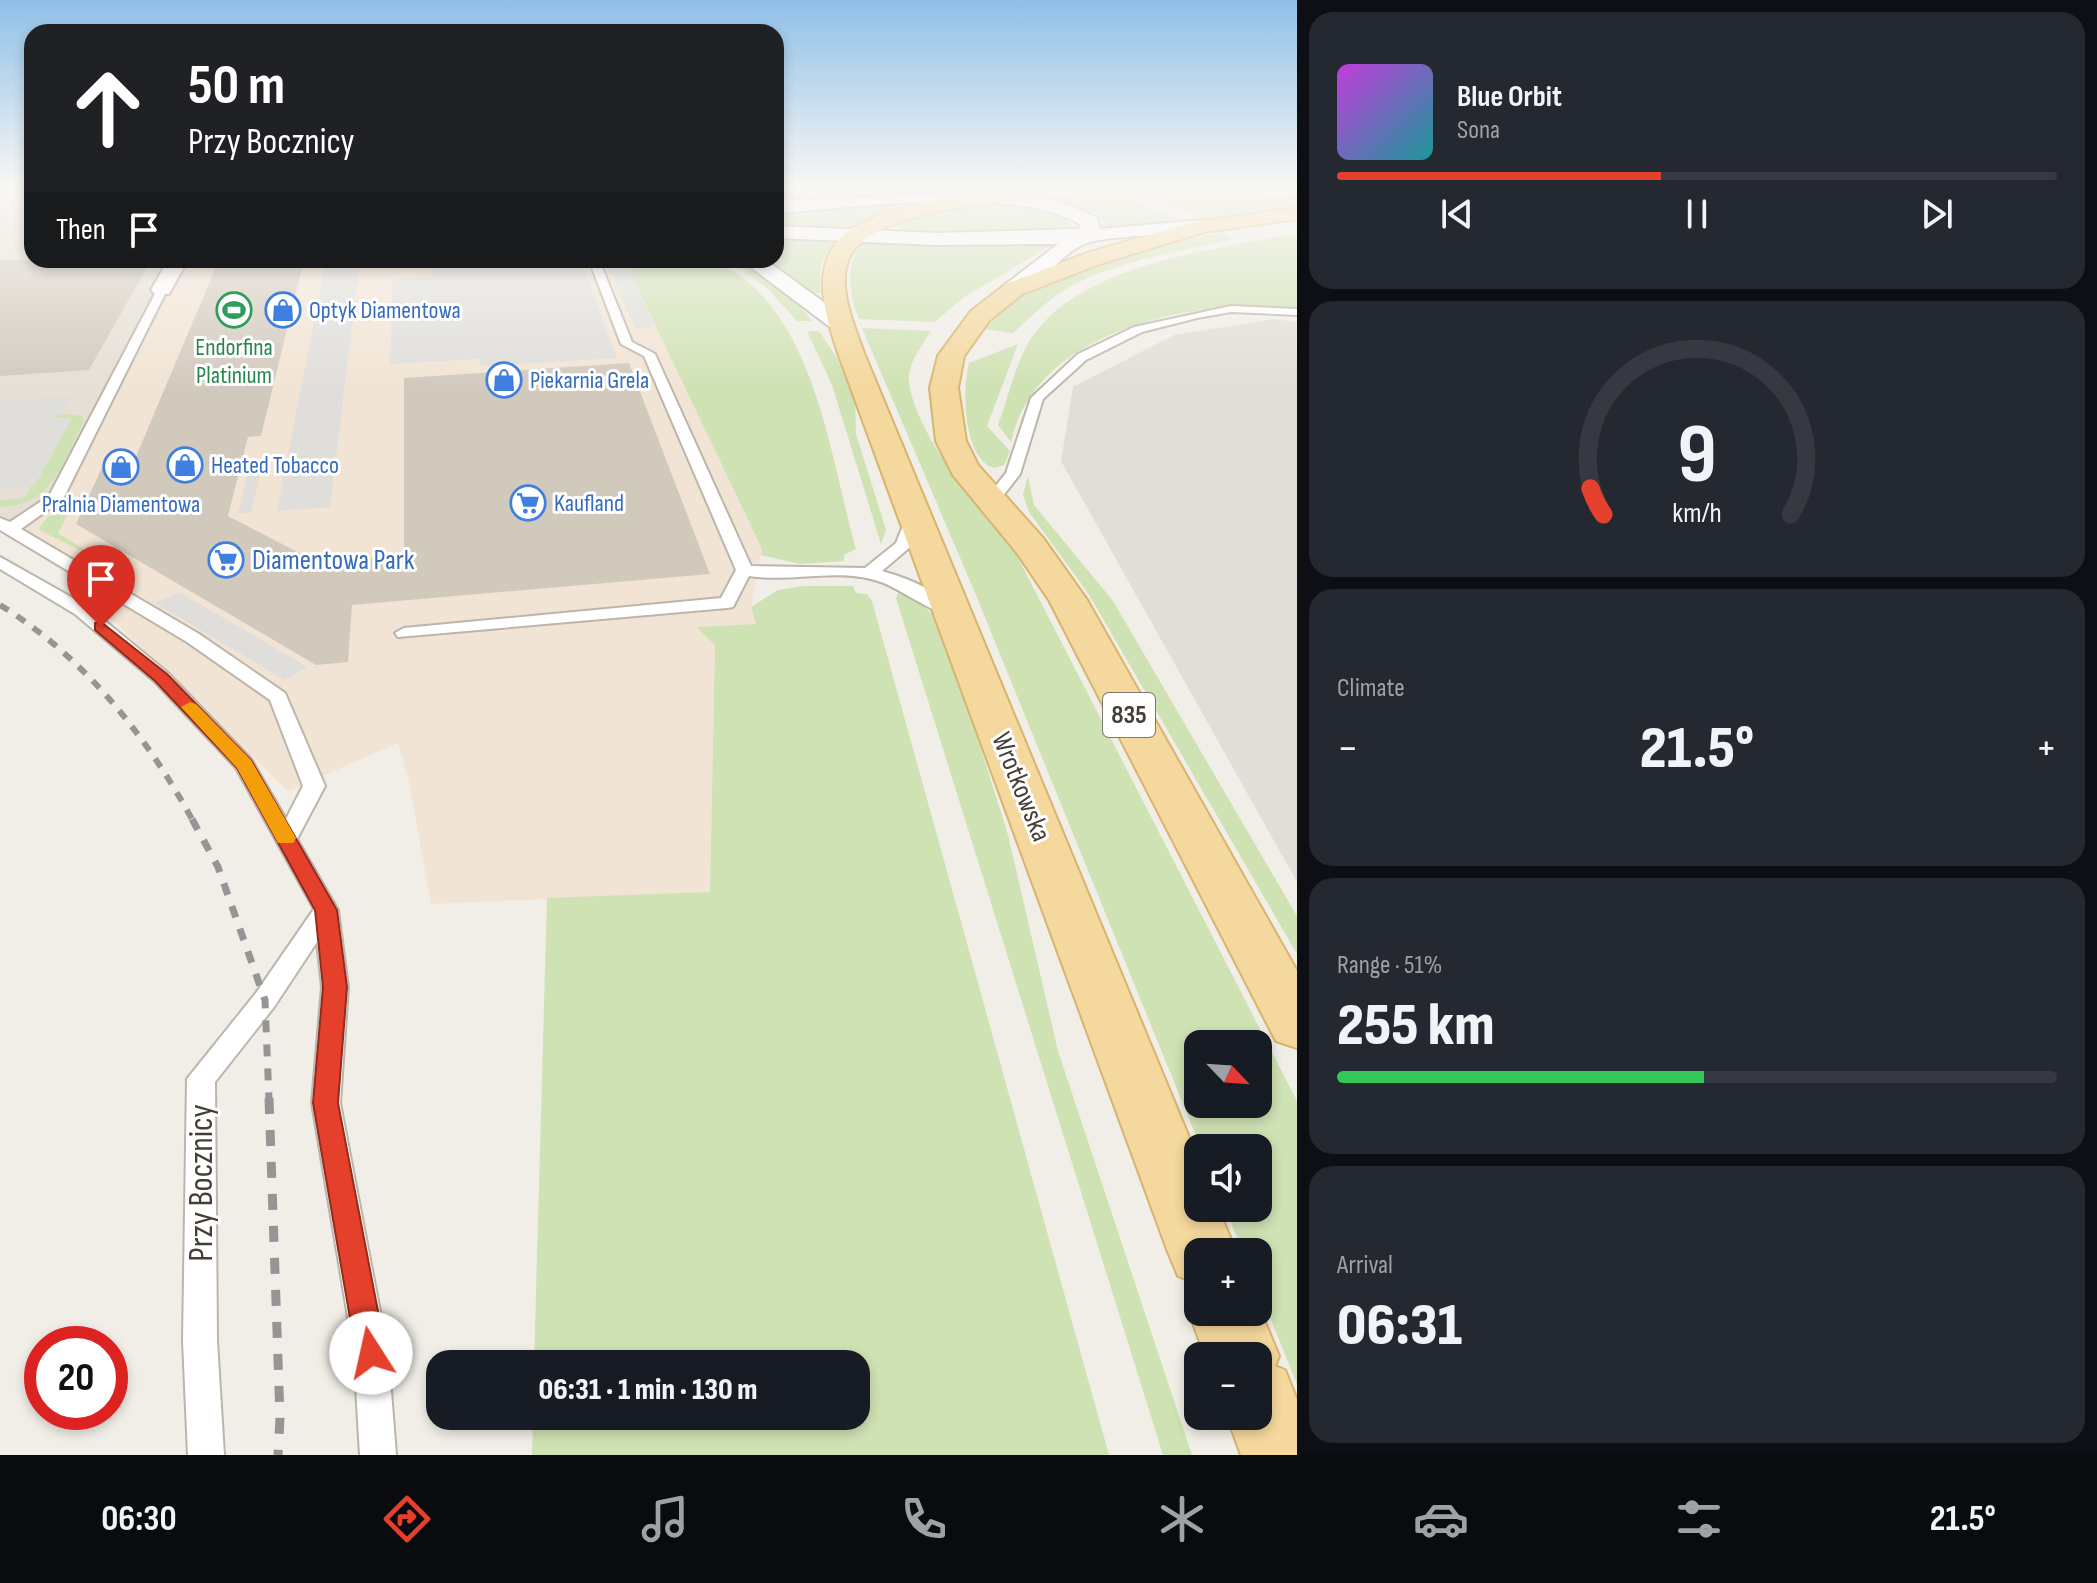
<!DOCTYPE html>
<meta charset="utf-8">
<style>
body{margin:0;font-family:"Sofia Sans Condensed",sans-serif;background:#242831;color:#f1f3f6;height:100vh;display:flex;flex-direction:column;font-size:30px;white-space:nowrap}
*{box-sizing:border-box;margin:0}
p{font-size:26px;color:#9ea1a6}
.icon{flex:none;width:44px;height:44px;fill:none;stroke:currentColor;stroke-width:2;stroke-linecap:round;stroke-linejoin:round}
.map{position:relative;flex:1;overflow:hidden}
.drawer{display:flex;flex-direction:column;gap:12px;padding:12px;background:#0d0f14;width:800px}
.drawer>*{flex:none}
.guide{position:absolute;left:24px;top:24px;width:760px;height:244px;border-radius:24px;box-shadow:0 4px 12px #0003;background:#202124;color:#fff;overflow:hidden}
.needle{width:52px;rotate:115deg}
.buttons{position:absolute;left:1184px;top:1030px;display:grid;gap:16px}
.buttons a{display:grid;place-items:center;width:88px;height:88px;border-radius:16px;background:#171b24;box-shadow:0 4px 12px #0003;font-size:40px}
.speed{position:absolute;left:24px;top:1326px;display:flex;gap:16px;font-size:40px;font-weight:700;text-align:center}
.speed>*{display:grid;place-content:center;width:104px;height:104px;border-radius:50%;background:#171b24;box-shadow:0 4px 12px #0003;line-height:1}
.speed .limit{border:12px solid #d22;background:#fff;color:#111}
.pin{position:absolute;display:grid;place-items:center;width:68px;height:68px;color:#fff;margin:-82px -34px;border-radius:50% 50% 50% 0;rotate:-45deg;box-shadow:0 0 8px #0007}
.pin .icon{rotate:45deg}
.me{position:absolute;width:88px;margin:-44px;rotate:350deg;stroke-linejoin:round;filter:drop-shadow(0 0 6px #0008)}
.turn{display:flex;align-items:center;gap:28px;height:168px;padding:0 32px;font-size:36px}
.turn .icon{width:104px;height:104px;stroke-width:2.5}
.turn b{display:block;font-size:56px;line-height:68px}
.then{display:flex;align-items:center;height:76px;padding:0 32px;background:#0003;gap:16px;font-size:30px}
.big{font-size:60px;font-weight:800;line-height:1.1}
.drawer .card{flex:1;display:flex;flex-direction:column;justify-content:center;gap:12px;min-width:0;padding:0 28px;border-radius:24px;background:#242831}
.drawer .dial{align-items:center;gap:0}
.dial svg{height:208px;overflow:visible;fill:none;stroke:#363941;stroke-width:7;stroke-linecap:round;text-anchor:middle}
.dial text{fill:#f1f3f6;stroke:none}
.song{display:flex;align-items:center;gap:24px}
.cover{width:96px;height:96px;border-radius:12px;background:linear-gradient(135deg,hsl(290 70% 55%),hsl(180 70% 35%))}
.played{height:8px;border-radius:4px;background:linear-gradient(90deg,#e4402b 45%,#363941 45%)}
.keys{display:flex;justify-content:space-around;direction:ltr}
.heat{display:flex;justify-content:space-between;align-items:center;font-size:44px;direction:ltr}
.charge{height:12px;border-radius:6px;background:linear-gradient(90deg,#34c759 51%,#363941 0)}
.trip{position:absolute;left:426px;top:1350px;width:444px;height:80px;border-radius:24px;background:#171b24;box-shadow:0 4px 12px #0003;font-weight:800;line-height:80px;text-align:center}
.tabs{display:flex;height:128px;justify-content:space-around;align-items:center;background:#090b0e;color:#9ea1a6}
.tabs .icon{width:56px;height:56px}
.tabs .active{color:#e4402b}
.tabs b{font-size:36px;color:#f1f3f6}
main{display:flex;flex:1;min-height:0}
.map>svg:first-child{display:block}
.residential{fill:#e5dfd5}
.commercial{fill:#f2e4d4}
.industrial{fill:#e1ddd8}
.green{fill:#cfe2b3;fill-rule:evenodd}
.parking{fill:#e0dedb}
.building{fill:#d2c9bd}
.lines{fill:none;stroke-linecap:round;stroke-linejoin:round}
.service-casing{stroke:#bcb5aa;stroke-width:4}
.minor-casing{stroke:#bcb5aa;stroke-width:4}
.tertiary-casing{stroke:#bcb5aa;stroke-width:4}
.primary-casing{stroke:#d7b46f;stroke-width:4}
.service{fill:#fff;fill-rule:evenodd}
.minor{fill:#fff;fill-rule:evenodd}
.tertiary{fill:#fff;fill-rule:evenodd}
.primary{fill:#f4d89d;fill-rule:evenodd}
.rail-far2{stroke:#959595;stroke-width:6;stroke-dasharray:10 10;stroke-linecap:butt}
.rail-far1{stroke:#959595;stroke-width:7;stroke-dasharray:12 12;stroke-linecap:butt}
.rail{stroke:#959595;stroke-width:9;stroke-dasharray:16 16;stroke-linecap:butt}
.route{fill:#e4402b;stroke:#942a1c;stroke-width:2}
.slow{fill:#f59e0b}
.labels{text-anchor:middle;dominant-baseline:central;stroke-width:6;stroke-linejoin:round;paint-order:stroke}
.far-shop-label{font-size:24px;fill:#366cbe;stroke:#fff;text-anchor:start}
.far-leisure-label{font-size:24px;fill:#27864d;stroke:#fff}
.shield{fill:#fff;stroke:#7c7872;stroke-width:2}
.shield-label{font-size:26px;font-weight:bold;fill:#443e36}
.shop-label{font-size:28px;fill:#366cbe;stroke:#fff;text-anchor:start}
.street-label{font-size:28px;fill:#443e36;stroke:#fff}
.near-street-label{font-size:34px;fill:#443e36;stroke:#fff}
</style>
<main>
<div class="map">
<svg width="1297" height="1455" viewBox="0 0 1297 1455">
<rect width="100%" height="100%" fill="#f1eee7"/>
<path class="residential" d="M0,186L32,187V260H174L46,499L0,526Z"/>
<path class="commercial" d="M174,260H624L762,549L751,606L757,624L698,627L715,645L710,892L431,904L409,782L398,743L288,791L62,571L0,530L46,499Z"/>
<path class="industrial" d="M1274,319L1297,322V882L1061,461L1073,387L1174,335Z"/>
<g class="green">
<path d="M924,186H999L776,198V193L882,191L880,187H890L893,190L927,189Z"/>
<path d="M1145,196H1297V210L1206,220Z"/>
<path d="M1126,197L1188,223L1108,230C1104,209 1070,205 1051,200Z"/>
<path d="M1002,204L1061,214L1072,227L1043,235L904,232L895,225C928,209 965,205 1002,204Z"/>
<path d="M915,205L874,217L845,232L776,228V210Z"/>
<path d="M1219,233L1234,239C1178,252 1117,260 1066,289C1046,301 1030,318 1013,333L985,329C996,318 1008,305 1021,296C1079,260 1153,244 1219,233Z"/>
<path d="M1297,234V308C1198,298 1036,327 1011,442L998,425C1008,399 1015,364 1030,340C1078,264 1216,248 1297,234Z"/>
<path d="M776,236L835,241L821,264L820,293H814L766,260H776Z"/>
<path d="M863,242L1053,245L964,297L935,322L859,319C849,295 844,263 863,242Z"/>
<path d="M624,260C646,260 697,254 715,262C815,304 830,459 856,549L844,555V561L800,564L761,555L762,549Z"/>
<path d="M729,260C757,260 795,300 812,321H797L767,288Z"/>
<path d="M862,328L931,331C922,346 907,364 909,382C915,434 979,510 1013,548L1297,1101V1384L1258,1288V1252H1243L1225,1208H1258V1148H1201L973,588ZM1198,1044H1258V1104H1198Z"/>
<path d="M807,331H819L837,358L855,400L856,434L886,530L881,544L832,385Z"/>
<path d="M1018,344L987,426L1010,451L1004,465L995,468C963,461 962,388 969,363Z"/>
<path d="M63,414L82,416L84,421C63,461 53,506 0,507V500L25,498L31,486L35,485L71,418L49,417Z"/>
<path d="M1028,476L1034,505L1113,601L1297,916V954L1088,593L1029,512L1023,495Z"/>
<path d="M82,504L79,509L70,510L58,533L106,563L39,530C45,513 65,506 82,504Z"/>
<path d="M803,586H853L856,593L867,594L872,601L1109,1455H532L533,1416H856V1364H534L547,898L710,892L715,645L696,627L756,624L751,607L778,590Z"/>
<path d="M899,591L920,602L933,616L972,720L1008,835L1058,1051L1192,1455H1163L896,598Z"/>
</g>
<g class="parking">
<path d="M326,260H360L330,507L277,511Z"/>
<path d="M432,260H581L617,358L481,366L480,359L390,364L393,279L433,277Z"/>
<path d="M606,260H624L655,327L635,328Z"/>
<path d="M72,396L63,414L49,418H72L35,485L0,488V400Z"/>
<path d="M264,458L251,513H238L251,459Z"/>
<path d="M179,592L308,667L284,680L155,603Z"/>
</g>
<g class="building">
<path d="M0,260H151L89,370L0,376Z"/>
<path d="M219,260H304L261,436L248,437L228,516L317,562L404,555V378L629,363L710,574L352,605L348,662L316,665L76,524L105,461L135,459Z"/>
</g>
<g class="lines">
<defs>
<g id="service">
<path d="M589,260H599L632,342L655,354L751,566L865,568L896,543L907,516L915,511L923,516L909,548L882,571C907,578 939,591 957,611L954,615C940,618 899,588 881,582C839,567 793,583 749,576L733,607L727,608L398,637L395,633L404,628L721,598L736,570L644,356L621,344Z"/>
<path d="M158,288L167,290L63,499L21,529L199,634L285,693L325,786L297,839L338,910L348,987L340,1103L388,1353L396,1455H360L354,1353L312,1103L322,987L317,942L274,1007L215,1082L217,1341L224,1455H188L183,1341L187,1079L256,993L314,909L236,768L154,681L75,614L0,569V557L87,606L168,673L251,759L286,819L303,786L270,700L187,642L0,530V518L10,522L49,496Z"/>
<path d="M1231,306L1297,309V315L1231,312L1197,318L1142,332L1086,360L1043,399L1020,474L996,505H986L983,502L1006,473L1031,398L1078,354L1134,327Z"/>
</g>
<g id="minor">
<path d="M776,186H814L806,191L776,192Z"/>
<path d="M168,260H188L169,294H155L151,290Z"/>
</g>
<g id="tertiary">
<path d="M988,192C1027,195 1062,199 1097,218L1100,229L1202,220L1212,226L1202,232C1171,235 1118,235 1090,242C1060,250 1043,289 1014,296L1002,289L1006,284L1058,244L936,245L776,238V226L936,233L1079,229L1080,224C1007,184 859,208 776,213V201Z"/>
<path d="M741,260H766L851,322L848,327H830Z"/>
</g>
<g id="primary">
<path d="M1297,186V198C1215,196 896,181 852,253C834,281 854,325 864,353L1198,1159V1208H1218L1236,1252H1198V1284L1178,1276L1168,1252L838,353C827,320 813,279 833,247C881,171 1210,185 1297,186Z"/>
<path d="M1291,209L1297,211V219L1204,232L1103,263L1022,294L989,321L964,356L958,388L966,441L978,465L1043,538L1087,600L1297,971V1048L1276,1041L1049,600L1017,553L953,475L936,441L930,388L938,356L971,311L1006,284L1087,253L1195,222Z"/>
<path d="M1198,1291V1312H1258V1305L1279,1356L1275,1366L1285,1370L1297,1400V1455H1241L1227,1416H1258V1356H1205L1189,1312Z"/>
</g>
</defs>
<use href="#service" class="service-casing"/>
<use href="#minor" class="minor-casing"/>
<use href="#tertiary" class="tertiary-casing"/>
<use href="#primary" class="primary-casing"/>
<use href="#service" class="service"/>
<use href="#minor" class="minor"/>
<use href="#tertiary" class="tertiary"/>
<use href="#primary" class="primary"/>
<path class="rail-far2" d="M0,605C83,656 147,736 193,821"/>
<path class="rail-far1" d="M192,819L218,867L265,1000L269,1100"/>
<path class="rail" d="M269,1098L280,1418L278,1455"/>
</g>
<linearGradient id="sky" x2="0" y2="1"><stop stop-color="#8fc0e8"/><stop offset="0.48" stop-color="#f9f7f4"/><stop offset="1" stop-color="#f9f7f4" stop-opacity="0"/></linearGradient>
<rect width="1297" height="390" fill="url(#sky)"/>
<path class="route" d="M101,622L167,674L251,760L337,910L347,987L338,1103L386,1353L382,1364L371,1368L360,1364L356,1353L313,1103L323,987L315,910L237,768L155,681L95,630V623Z"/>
<path class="slow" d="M190,702L196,704L251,760L296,838L293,843H278L237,768L181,707Z"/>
<defs>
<symbol id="stadium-ring" viewBox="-11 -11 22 22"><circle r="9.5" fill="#fff" stroke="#2e9e5b" stroke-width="1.5"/><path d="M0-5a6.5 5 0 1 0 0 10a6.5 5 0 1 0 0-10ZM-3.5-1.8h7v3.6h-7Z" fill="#2e9e5b"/></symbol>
<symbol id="shop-ring" viewBox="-11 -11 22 22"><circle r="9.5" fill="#fff" stroke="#3f7fe0" stroke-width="1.5"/><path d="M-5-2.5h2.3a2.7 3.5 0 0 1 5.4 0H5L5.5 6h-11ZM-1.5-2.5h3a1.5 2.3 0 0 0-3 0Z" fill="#3f7fe0"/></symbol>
<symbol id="supermarket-ring" viewBox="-11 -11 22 22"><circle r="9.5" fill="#fff" stroke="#3f7fe0" stroke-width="1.5"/><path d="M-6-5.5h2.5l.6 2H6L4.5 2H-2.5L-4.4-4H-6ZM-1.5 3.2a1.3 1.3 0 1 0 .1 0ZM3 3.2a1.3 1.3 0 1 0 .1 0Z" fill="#3f7fe0"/></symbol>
</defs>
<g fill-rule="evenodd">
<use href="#stadium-ring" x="214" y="290" width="40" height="40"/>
<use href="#shop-ring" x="263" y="290" width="40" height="40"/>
<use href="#shop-ring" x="484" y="360" width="40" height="40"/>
<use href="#shop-ring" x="165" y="445" width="40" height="40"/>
<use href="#shop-ring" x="101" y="447" width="40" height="40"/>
<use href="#supermarket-ring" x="508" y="483" width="40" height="40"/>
<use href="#supermarket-ring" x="206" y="540" width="40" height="40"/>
</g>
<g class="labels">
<g class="far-shop-label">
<text x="309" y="310">Optyk Diamentowa</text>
<text x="530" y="380">Piekarnia Grela</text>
<text x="211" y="465">Heated Tobacco</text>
<text x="554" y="503">Kaufland</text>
<text x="121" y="504" text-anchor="middle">Pralnia Diamentowa</text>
</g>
<g class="far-leisure-label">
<text x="234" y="347">Endorfina<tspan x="234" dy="28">Platinium</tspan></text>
</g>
<rect class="shield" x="1103" y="693" width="52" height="44" rx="6"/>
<g class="shield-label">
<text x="1129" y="715">835</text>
</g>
<g class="shop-label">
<text x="252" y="560">Diamentowa Park</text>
</g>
<g class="street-label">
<text transform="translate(1021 787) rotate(68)">Wrotkowska</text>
</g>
<g class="near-street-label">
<text transform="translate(201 1183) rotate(-90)">Przy Bocznicy</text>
</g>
</g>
</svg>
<div class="buttons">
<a><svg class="needle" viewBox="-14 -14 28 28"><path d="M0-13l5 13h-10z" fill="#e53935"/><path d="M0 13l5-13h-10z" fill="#9ea1a6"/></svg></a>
<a><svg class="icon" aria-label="sound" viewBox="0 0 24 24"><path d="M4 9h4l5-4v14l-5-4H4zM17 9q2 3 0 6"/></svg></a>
<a>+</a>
<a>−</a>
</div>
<div class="speed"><div class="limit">20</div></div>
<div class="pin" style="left:101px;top:627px;background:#d93025"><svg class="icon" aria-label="arrive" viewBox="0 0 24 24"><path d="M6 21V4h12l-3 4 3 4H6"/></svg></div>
<svg class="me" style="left:371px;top:1353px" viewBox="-20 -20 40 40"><circle r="19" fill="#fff"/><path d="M0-13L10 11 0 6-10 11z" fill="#e4402b"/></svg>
<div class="trip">06:31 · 1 min · 130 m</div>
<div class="guide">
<div class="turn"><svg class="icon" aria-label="ahead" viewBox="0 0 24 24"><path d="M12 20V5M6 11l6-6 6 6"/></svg><div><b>50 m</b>Przy Bocznicy</div></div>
<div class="then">Then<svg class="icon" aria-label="arrive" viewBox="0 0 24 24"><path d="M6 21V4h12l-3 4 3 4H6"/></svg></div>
</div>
</div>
<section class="drawer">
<div class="card">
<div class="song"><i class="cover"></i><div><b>Blue Orbit</b><p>Sona</p></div></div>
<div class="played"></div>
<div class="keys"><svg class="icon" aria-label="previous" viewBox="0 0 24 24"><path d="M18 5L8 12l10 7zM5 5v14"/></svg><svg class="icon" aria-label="pause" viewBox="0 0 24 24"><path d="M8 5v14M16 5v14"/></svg><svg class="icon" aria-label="next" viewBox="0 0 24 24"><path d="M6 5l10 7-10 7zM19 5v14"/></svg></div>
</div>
<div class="card dial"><svg viewBox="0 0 100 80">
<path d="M14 69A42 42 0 1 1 86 69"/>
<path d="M14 69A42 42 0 0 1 9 59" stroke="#e4402b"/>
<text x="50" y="56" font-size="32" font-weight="700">9</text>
<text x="50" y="72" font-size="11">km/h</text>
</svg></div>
<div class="card"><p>Climate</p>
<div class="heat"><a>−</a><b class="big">21.5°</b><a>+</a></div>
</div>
<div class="card"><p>Range · 51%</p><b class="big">255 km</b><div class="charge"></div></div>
<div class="card"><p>Arrival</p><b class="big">06:31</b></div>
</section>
</main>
<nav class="tabs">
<b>06:30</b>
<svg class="icon active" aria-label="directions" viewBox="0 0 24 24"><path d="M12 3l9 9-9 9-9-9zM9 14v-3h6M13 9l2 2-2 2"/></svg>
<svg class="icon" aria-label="music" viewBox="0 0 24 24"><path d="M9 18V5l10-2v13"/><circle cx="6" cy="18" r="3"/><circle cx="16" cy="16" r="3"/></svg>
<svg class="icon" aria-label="phone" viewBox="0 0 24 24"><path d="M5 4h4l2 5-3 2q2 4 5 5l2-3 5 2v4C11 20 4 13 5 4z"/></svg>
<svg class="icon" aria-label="climate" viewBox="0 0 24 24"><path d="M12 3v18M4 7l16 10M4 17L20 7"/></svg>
<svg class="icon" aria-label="car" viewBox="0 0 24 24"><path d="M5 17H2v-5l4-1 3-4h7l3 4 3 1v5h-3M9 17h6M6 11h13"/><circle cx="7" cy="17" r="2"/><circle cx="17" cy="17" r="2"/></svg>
<svg class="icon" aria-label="filters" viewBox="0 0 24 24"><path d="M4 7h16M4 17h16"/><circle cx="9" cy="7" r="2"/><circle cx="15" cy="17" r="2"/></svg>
<b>21.5°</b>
</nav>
